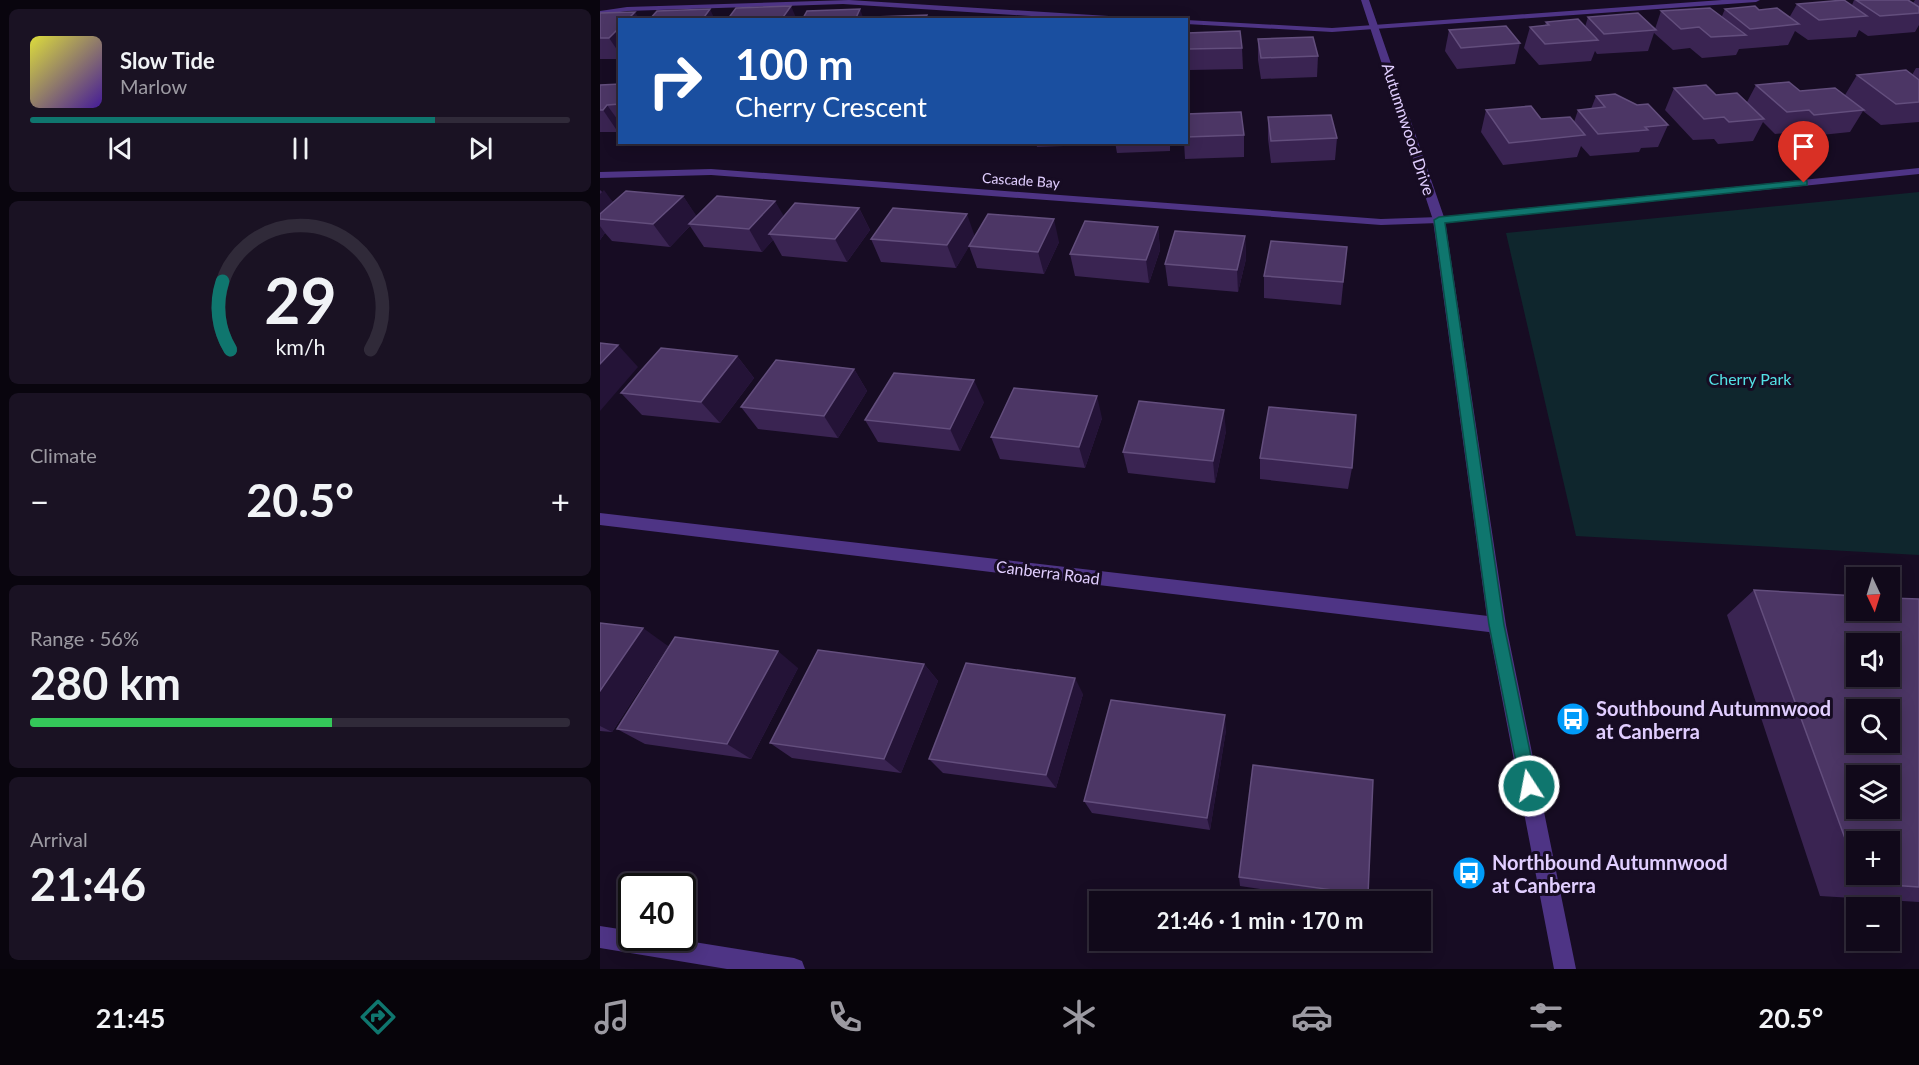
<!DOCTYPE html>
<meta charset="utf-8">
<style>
body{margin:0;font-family:Lato,sans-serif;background:#1a1223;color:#f1f3f6;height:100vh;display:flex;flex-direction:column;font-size:22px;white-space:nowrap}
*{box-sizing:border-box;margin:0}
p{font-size:20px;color:#9c9aa2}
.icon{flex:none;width:33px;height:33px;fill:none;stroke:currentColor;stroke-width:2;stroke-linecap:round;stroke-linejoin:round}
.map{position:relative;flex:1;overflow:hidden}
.sheet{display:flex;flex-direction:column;gap:9px;padding:9px;background:#09050e;width:600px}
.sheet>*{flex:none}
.top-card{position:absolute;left:18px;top:18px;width:570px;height:126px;border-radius:0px;box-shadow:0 3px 15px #0003,0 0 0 2px #302a39;background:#1a4fa0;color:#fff;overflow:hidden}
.needle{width:39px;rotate:176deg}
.tools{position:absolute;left:1246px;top:567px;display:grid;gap:12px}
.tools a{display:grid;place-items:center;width:54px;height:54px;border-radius:0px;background:#11091a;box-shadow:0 3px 15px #0003,0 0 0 2px #302a39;font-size:30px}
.speed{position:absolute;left:18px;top:873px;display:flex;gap:12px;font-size:30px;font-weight:700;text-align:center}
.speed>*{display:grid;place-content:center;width:78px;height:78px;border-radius:50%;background:#11091a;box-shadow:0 3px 15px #0003,0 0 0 2px #302a39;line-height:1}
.speed .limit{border:3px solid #111;border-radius:9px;background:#fff;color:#111}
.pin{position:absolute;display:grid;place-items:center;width:51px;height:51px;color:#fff;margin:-62px -26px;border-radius:50% 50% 50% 0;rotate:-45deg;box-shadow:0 0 6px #0007}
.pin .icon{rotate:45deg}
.me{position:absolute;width:66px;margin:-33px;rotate:349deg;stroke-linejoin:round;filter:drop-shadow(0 0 4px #0008)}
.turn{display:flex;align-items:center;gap:21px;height:126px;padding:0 18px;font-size:27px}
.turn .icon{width:78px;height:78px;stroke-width:2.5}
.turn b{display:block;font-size:42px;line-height:51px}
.big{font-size:45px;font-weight:700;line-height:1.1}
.sheet .widget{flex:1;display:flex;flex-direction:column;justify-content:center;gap:9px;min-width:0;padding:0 21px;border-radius:9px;background:#1a1223}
.sheet .dial{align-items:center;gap:0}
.dial svg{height:156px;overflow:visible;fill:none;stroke:#302a39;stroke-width:7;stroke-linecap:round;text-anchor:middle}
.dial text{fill:#f1f3f6;stroke:none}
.song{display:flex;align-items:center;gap:18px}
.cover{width:72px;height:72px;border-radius:9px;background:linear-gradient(135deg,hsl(60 70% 55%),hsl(260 70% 35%))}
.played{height:6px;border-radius:3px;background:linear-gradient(90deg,#0f766e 75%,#302a39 75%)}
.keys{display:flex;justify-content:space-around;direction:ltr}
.heat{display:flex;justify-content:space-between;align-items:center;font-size:33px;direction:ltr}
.charge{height:9px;border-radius:4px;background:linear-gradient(90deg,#34c759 56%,#302a39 0)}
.trip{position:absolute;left:489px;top:891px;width:342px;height:60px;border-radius:0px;background:#11091a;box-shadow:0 3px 15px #0003,0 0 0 2px #302a39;font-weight:700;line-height:60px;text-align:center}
.tab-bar{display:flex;height:96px;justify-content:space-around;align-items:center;background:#07040a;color:#9c9aa2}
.tab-bar .icon{width:42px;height:42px}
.tab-bar .active{color:#0f766e}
.tab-bar b{font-size:27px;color:#f1f3f6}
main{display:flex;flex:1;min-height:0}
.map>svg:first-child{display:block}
.green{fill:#0f262d}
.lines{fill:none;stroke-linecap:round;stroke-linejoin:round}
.service{fill:#4e3485;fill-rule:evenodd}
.minor{fill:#4e3485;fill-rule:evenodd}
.tertiary{fill:#4e3485;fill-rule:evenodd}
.wall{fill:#3a2452;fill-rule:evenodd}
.shaded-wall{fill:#241337}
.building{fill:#4c3665;stroke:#634e7d;stroke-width:1.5;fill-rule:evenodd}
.route{fill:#0f766e;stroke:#0a4d48;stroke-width:1.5}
.labels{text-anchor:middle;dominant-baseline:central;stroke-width:6;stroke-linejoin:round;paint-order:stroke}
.far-street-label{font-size:14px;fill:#e1ceff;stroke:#170c23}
.street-label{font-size:16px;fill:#e1ceff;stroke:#170c23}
.park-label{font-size:16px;fill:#53e2e6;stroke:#170c23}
.near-poi-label{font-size:20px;font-weight:bold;fill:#e1ceff;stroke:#170c23;text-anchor:start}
</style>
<main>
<section class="sheet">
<div class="widget">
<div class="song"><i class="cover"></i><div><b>Slow Tide</b><p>Marlow</p></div></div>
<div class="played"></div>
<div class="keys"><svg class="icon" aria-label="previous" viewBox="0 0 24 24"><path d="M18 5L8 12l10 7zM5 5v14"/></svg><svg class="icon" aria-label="pause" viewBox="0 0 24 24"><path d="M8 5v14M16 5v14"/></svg><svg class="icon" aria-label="next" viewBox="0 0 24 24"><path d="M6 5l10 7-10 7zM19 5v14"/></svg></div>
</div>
<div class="widget dial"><svg viewBox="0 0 100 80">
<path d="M14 69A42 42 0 1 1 86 69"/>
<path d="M14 69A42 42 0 0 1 10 34" stroke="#0f766e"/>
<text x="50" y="56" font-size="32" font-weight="700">29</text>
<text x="50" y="72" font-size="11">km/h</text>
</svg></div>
<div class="widget"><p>Climate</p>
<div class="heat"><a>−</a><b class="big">20.5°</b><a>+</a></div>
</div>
<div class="widget"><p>Range · 56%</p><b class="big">280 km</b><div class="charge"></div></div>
<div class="widget"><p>Arrival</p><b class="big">21:46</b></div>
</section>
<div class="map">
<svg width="1319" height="969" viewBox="0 0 1319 969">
<rect width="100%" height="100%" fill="#170c23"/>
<path class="green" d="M1319,192V555L976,536L906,233Z"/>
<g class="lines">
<path class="service" d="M0,926L32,931V938H69L194,958L202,961L205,969H127L0,948Z"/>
<g class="minor">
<path d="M249,0L541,18L545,20H492L243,4L27,11L0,15V11L27,7Z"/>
<path d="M1122,0H1160L1156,2L732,32L586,24V20L732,28Z"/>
<path d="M1319,168V174L839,223L781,225L111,175L0,178V172L111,169L781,219L839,217Z"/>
<path d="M0,513L897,617L903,620L906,625L903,630L897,633L0,525Z"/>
</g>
<path class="tertiary" d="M761,0H769L845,220L906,625L976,969H954L888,625L833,220Z"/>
</g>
<g class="wall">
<path d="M1254,0H1308L1313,3L1315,0H1319V25L1315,32L1268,36L1259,30L1256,37L1208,40L1195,31L1188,45L1140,49H1139L1136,55L1102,58L1090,48L1073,50L1054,33L1048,51L997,54L995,51L991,61L939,65L924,48L930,27L945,26L946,22L985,27L988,17L1055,29L1061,11L1122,16L1125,9L1159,10L1189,18L1197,4L1252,5Z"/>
<path d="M0,13L20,20V59H0Z"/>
<path d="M849,30L920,43L915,64L857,69L845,51Z"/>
<path d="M658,39L718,56L717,77L661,79L658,60Z"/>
<path d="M642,48L643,69L589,70L588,49Z"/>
<path d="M1316,68H1319V122L1281,125L1263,111L1250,132L1202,137L1196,132L1175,134L1163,122L1153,141L1118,144L1114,139L1093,140L1065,110L1074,88L1116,95L1147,102L1156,85L1200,91L1245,95L1257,75H1312Z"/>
<path d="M20,84V130L18,132H0V85Z"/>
<path d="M996,96L1068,125L1058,147L1041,148L1039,152L990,156L981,146L977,157L903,165L881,132L886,110L941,119L974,122L978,110L991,109Z"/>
<path d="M586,114L644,135V157L585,159L584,142H586Z"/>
<path d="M668,117L737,138L735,160L671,163L668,139Z"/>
<path d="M436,142H490V145L437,147Z"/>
<path d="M515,142H570V151L517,153Z"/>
<path d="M0,190L13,202L83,196L96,216H184L259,208L270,230L247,262L182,256L173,240L162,252L104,247L90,226L70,247L12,241L5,233L0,240Z"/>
<path d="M558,227L560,250L549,283L475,276L470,254Z"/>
<path d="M374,236L459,242L444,274L377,268L369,246L356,268L281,262L271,239Z"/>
<path d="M645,236L646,259L638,292L568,286L565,264Z"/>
<path d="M747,247L741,305L664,298V276Z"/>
<path d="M137,356L154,378L120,423L42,415L21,393Z"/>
<path d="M254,369L267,391L238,438L158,429L141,407Z"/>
<path d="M384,402L360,451L278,442L265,420Z"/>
<path d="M502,418L485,468L400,459L391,437Z"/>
<path d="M626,431L615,483L528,473L523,452Z"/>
<path d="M660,458L752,468L748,489L660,479Z"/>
<path d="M1154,590L1319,599V902L1220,896L1127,615ZM1257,842L1290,874H1257Z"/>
<path d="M0,623L68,646L12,732L0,731Z"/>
<path d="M324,664L338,681L301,773L192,758L170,743Z"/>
<path d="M198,668L151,759L45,744L17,729Z"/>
<path d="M483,694L456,788L343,773L329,759Z"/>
<path d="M626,730L610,830L492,813L484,801Z"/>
<path d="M639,877L768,895L764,902H749L640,886Z"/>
</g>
<g class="shaded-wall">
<path d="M191,6L197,20H181Z"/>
<path d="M110,9L115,20H102Z"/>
<path d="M260,9L264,20H255Z"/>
<path d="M35,12L40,20H27Z"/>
<path d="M20,27V54L9,38Z"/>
<path d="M7,105L20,123V130L18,132L3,110Z"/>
<path d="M4,190L20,212L0,219V194Z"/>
<path d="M83,196L98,218L89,224L90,226L70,247L53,224Z"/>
<path d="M175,201L188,223L169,234L173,240L162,252L149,229Z"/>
<path d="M259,208L270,230L247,262L235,239Z"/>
<path d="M367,214L375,237L356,268L347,245Z"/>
<path d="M454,219L459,242L444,274L438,252Z"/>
<path d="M0,226L5,233L0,240Z"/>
<path d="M558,227L560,250L549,283L546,260Z"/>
<path d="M645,236L646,259L638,292L637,270Z"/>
<path d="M18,345L38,367L0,411V364Z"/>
<path d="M137,356L154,378L120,423L101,402Z"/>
<path d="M254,369L267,391L238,438L224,416Z"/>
<path d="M374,380L384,402L360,451L350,429Z"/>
<path d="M497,396L502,418L485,468L479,447Z"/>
<path d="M624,410L626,431L615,483L613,461Z"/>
<path d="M43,628L68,646L12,732L0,726V691Z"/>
<path d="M178,651L198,668L151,759L127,744Z"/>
<path d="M324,664L338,681L301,773L284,759Z"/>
<path d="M475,678L483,694L456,788L446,775Z"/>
<path d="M625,715L626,730L610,830L607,818Z"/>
</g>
<g class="building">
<path d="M1244,0L1267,16L1219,20L1197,4Z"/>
<path d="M1256,0H1308L1319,7V13L1280,16Z"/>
<path d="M191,6L181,20H127L136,8Z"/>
<path d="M1155,6L1159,10L1177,8L1199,24L1150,29L1125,9Z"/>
<path d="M1110,8L1146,35L1111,37L1099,27L1081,29L1061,11Z"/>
<path d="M110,9L102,20H49L57,11Z"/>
<path d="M260,9L255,20H202L207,11Z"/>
<path d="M35,12L27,20H20V27L9,38H0V13Z"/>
<path d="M1038,13L1056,30L1004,34L988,17Z"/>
<path d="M327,15L325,20H273L274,17Z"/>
<path d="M421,18V20H369Z"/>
<path d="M978,19L998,40L945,44L930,27L949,25L946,22Z"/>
<path d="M906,26L920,43L861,48L849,30Z"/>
<path d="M640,31L642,48L588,49L587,33Z"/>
<path d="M713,37L718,56L661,58L658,39Z"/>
<path d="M1306,70L1319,80V102L1296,104L1257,75Z"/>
<path d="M1189,82L1200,91L1235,88L1264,110L1214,115L1209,110L1187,112L1156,85Z"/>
<path d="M20,84V104L7,105L3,110H0V85Z"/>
<path d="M1106,85L1116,95L1137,93L1164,119L1129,122L1124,117L1104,119L1074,88Z"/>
<path d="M1015,94L1037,105L1048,104L1068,125L1045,127L1048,130L998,134L978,110L1005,107L996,96Z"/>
<path d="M931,106L941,119L970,117L985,135L909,143L886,110Z"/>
<path d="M641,112L644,135L586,137V114Z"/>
<path d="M731,115L737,138L671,141L668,117Z"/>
<path d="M26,191L83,196L53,224L0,219V214Z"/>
<path d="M117,196L175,201L149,229L89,224Z"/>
<path d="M195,203L259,208L235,239L169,234Z"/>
<path d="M293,208L367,214L347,245L271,239Z"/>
<path d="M388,214L454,219L438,252L369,246Z"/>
<path d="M485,221L558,227L546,260L470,254Z"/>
<path d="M575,231L645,236L637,270L565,264Z"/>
<path d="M671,241L747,247L743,282L664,276Z"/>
<path d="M0,343L18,345L0,364Z"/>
<path d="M61,348L137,356L101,402L21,393Z"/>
<path d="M176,360L254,369L224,416L141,407Z"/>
<path d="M294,373L374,380L350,429L265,420Z"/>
<path d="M414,388L497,396L479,447L391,437Z"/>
<path d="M539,401L624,410L613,461L523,452Z"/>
<path d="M669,407L756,415L752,468L660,458Z"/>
<path d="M1154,590L1257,596V610H1290V598L1319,599V887L1261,883L1258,874H1290V842H1257V871ZM1257,644H1290V676H1257ZM1257,710H1290V742H1257ZM1257,776H1290V808H1257Z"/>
<path d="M0,623L43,628L0,691Z"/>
<path d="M75,637L178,651L127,744L17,729Z"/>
<path d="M218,650L324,664L284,759L170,743Z"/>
<path d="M366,663L475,678L446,775L329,759Z"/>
<path d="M511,700L625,715L607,818L484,801Z"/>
<path d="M653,765L773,780L768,895L639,877Z"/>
</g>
<path class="route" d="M1204,180L1207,181V185L845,223L904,625L937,786L935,792L929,795L922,792L889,625L834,220L839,217Z"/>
<defs>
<symbol id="bus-disc" viewBox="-11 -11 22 22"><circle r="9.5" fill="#009bf9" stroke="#170c23"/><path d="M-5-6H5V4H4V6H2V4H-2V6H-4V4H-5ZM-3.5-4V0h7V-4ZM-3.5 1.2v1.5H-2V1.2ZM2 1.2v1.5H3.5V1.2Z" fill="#fff"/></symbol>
</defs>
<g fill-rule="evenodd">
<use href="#bus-disc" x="954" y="700" width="38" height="38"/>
<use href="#bus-disc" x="850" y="854" width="38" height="38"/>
</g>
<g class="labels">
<g class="far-street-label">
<text transform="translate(421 180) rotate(4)">Cascade Bay</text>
</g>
<g class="street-label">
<text transform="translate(809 129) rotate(72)">Autumnwood Drive</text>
<text transform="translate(448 572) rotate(7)">Canberra Road</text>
</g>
<g class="park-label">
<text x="1150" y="378">Cherry Park</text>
</g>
<g class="near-poi-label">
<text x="996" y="708">Southbound Autumnwood<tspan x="996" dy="23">at Canberra</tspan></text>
<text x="892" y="862">Northbound Autumnwood<tspan x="892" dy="23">at Canberra</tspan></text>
</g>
</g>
</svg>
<div class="tools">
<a><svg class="needle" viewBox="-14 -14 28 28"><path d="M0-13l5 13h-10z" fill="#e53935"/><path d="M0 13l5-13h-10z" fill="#9c9aa2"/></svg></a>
<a><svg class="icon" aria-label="sound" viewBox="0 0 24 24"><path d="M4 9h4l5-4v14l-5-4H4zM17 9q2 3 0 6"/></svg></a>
<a><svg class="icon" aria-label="search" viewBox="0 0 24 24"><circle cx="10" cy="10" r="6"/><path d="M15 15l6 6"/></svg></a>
<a><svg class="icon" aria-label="layers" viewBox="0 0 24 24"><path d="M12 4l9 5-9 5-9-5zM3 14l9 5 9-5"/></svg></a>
<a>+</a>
<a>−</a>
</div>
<div class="speed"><div class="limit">40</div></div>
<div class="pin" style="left:1204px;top:183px;background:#d93025"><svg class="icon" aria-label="arrive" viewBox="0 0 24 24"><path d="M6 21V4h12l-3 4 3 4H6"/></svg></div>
<svg class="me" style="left:929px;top:786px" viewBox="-20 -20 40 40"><circle r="17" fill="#0f766e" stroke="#fff" stroke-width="3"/><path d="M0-11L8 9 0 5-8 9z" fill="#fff"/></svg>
<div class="trip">21:46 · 1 min · 170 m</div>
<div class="top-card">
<div class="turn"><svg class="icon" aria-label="right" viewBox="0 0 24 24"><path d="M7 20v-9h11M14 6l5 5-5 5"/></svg><div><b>100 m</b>Cherry Crescent</div></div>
</div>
</div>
</main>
<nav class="tab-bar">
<b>21:45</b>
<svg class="icon active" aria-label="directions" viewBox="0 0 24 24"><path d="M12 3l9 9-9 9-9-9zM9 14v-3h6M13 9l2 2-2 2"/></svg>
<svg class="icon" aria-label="music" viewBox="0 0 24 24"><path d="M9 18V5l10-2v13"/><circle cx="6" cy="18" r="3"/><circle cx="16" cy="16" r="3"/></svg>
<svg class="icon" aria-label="phone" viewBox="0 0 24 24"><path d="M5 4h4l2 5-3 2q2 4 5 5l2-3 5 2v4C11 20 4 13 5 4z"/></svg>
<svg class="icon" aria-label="climate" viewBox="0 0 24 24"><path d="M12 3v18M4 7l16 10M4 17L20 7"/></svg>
<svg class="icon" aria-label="car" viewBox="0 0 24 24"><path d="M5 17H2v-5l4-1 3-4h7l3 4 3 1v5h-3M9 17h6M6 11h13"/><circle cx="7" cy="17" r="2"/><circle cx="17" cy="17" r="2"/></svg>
<svg class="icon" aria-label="filters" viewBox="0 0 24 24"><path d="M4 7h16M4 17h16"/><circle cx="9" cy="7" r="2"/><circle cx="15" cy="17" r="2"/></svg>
<b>20.5°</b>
</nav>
